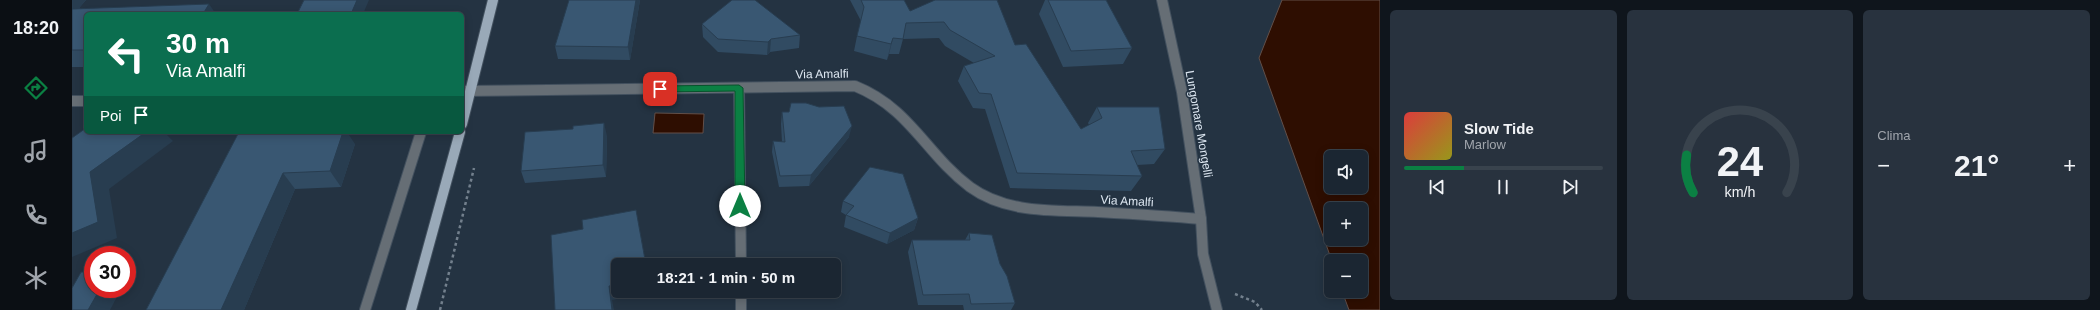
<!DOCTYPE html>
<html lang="it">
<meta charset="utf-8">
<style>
body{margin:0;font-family:Helvetica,sans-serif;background:#28323e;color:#f1f3f6;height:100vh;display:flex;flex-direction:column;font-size:15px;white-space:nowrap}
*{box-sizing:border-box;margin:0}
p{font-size:13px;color:#a0a5ac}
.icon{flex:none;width:22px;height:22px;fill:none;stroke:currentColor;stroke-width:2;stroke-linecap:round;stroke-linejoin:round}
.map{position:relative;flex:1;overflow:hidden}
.side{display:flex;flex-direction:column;gap:10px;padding:10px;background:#0f151c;width:720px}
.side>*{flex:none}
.banner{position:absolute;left:12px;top:12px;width:380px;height:122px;border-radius:6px;box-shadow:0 2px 10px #0003,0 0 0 1px #39434d;background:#0b6e4f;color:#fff;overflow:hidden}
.buttons{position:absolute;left:1252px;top:150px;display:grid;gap:8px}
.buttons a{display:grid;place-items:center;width:44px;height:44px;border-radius:6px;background:#1b2632;box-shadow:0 2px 10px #0003,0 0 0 1px #39434d;font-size:20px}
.speed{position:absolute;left:12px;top:246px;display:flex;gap:8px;font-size:20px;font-weight:700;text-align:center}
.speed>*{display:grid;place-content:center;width:52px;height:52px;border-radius:50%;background:#1b2632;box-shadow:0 2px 10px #0003,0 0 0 1px #39434d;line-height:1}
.speed .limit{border:6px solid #d22;background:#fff;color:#111}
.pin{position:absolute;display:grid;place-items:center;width:34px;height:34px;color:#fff;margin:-17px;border-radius:8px;box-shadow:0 2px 6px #0006}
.me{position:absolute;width:44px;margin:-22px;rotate:0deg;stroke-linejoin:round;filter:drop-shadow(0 0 3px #0008)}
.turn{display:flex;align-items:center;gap:14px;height:84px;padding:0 16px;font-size:18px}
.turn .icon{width:52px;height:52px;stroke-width:2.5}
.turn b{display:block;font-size:28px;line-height:34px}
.then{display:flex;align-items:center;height:38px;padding:0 16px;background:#0003;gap:8px;font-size:15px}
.big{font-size:30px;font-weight:600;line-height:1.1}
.side .tile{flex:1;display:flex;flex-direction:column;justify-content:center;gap:6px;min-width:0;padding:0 14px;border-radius:6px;background:#28323e}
.side .dial{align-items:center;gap:0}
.dial svg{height:104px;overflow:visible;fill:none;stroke:#39434d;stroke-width:7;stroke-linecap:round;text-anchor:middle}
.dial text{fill:#f1f3f6;stroke:none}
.song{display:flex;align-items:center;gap:12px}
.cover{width:48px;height:48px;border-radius:6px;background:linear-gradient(135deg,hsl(0 70% 55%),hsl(60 70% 35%))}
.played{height:4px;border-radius:2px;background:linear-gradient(90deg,#0b8043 30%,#39434d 30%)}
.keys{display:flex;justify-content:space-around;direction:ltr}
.heat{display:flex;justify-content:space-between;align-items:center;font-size:22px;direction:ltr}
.side .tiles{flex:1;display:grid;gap:10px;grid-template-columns:repeat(3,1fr)}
.trip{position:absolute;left:539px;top:258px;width:230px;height:40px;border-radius:6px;background:#1b2632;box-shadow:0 2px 10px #0003,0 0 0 1px #39434d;font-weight:600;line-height:40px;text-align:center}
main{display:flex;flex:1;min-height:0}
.dock{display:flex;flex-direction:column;width:72px;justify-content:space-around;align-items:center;background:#0b0f14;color:#a0a5ac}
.dock .icon{width:28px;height:28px}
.dock .active{color:#0b8043}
.dock b{font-size:18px;color:#f1f3f6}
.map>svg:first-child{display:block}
.water{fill:#2e0e01;stroke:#624f49;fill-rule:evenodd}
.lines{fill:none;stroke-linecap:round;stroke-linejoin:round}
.minor-casing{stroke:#42505e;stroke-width:12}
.major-casing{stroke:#42505e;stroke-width:12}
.path{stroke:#73808d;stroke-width:2.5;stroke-dasharray:3 3;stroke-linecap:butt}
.minor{stroke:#666e75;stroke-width:10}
.major{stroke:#99a9b8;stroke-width:10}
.wall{fill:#314b62}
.shaded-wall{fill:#283d50}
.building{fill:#395772;stroke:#283d50}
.route{fill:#0b8043;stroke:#07532c}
.labels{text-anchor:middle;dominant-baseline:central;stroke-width:3;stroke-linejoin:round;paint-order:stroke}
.street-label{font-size:12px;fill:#dde7f1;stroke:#243342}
</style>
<main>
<nav class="dock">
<b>18:20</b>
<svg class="icon active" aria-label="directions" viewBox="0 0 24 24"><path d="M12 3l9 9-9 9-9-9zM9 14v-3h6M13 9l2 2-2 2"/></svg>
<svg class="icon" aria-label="music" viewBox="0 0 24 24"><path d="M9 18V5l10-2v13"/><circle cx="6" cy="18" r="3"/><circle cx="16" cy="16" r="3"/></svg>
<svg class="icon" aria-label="phone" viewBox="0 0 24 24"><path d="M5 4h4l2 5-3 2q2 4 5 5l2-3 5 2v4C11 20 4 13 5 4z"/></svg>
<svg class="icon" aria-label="climate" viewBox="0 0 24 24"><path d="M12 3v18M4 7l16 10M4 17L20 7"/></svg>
</nav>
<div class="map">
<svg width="1308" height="310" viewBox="0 0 1308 310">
<rect width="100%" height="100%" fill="#243342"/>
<g class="water">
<path d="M1210,0H1308V310H1277L1270,291H1289V261H1260L1187,58ZM1259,157H1289V187H1259ZM1259,209H1289V239H1259Z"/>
<path d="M583,113L632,114L631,133H581Z"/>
</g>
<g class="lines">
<defs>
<g id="minor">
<path d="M1090,0L1110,92L1129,219L1131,254L1145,310"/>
<path d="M667,88L669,265"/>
<path d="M390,91L783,86C838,108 854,154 898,187C935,214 983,210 1026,212C1061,214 1095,216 1129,219"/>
<path d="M0,101H14"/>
<path d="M669,291V310"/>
<path d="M293,310L349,132"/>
</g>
<g id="major">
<path d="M390,124L421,0"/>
<path d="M339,310L388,132"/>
</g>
</defs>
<use href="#minor" class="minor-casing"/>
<use href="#major" class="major-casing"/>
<g class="path">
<path d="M1163,294L1183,302L1190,310"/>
<path d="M368,310L402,168"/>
</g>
<use href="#minor" class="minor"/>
<use href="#major" class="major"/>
</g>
<g class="wall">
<path d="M0,0H14L7,8L14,14V67H0Z"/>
<path d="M568,0L558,60L486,59L483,46Z"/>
<path d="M778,0H832L838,11L943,45L1009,129L1017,125L1016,123L1025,107L1093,149L1082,164L1065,165L1070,176L1059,191L938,188L913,109L901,108L886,81L892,66L902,63L873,46L867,38L831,39L827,54H817L815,60L782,51L785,36L789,21Z"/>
<path d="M973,0H1034L1060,48L1051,64L991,67L967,14Z"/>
<path d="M630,24L728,35L727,48L698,52L695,55L646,52L631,37Z"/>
<path d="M710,112H717L777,137L737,186L707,187L700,152L701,141L710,142L709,124Z"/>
<path d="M167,132L283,144L269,187L223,189L172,310H74Z"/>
<path d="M535,136L534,177L453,183L449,171Z"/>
<path d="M771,201L846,218L842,230L815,244L772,227L774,215L769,212Z"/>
<path d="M897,233L928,264L943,303L939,310H892L891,305H846L836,252L840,240H893Z"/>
</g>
<g class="shaded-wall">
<path d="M0,0H14L7,8L11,13L0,26Z"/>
<path d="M285,0H297L291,14H279Z"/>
<path d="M564,0H568L558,60L556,47Z"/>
<path d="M137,4L144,14H131Z"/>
<path d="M821,38L817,54L815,60L819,44Z"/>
<path d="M699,39L698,52L695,55L696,42Z"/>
<path d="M532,123L535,136L534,177L531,165Z"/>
<path d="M780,126L777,137L737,186L739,175Z"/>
<path d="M74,132H92L101,141L37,189L45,238L0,257V233L18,172Z"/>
<path d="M271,132H275L283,144L269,187L258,171Z"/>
<path d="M211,173L223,189L172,310H149Z"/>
<path d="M846,218L842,230L815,244L818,233Z"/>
<path d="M546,285V291H578V292L540,300L542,310H540L537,286Z"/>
<path d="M28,289H49L38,310H16Z"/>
</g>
<g class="building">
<path d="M232,0H285L279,14H225Z"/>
<path d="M497,0H564L556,47L483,46Z"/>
<path d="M660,0H683L728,35L699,39L696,42L646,39L630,24Z"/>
<path d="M789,0H832L838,11L863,0H925L943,45L954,44L1009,129L1030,118L1025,107H1087L1093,149L1059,151L1070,176L945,173L919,94L907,93L892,66L923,56L878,30L872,22L834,23L831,39L821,38L819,44L785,36L792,7Z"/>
<path d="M976,0H1034L1060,48L999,51Z"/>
<path d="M137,4L131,14H14V50H0V9Z"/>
<path d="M719,103H734L747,107L772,106L780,126L739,175L708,176L701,141L713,142L710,112H717Z"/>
<path d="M532,123L531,165L449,171L453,132L501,129V126Z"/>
<path d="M14,128V132H74L18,172L26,222L0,233V138Z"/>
<path d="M167,132H271L258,171L211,173L149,310H74Z"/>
<path d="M798,167L831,174L846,218L818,233L774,215L782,206L771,201Z"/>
<path d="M564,210L574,265H546V285L537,286L540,310H483L479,235L511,229L510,220Z"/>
<path d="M897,233L920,235L928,264L935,276L943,303L899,304L897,294L851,295L840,240H898Z"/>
<path d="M9,272H21V289H28L16,310H0V288Z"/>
</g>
<path class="route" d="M667,85L671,88L673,206L668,210L663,206V91L588,92L584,89L588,86Z"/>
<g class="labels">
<g class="street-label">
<text transform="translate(750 74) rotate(-1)">Via Amalfi</text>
<text transform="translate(1127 124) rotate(80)">Lungomare Mongelli</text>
<text transform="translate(1055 201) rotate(3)">Via Amalfi</text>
</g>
</g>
</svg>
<div class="buttons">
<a><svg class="icon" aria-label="sound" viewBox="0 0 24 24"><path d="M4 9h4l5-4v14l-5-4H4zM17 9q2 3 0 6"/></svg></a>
<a>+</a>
<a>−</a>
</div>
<div class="speed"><div class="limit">30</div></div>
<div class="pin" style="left:588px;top:89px;background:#d93025"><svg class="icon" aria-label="arrive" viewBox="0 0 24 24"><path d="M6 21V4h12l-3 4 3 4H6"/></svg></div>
<svg class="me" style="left:668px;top:206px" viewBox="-20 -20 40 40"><circle r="19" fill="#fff"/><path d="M0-13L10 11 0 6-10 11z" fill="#0b8043"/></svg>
<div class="trip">18:21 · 1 min · 50 m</div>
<div class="banner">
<div class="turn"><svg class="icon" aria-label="left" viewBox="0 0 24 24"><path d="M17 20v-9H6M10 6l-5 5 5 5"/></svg><div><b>30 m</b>Via Amalfi</div></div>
<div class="then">Poi<svg class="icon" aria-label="arrive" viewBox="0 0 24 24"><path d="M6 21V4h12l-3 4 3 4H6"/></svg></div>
</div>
</div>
<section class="side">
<div class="tiles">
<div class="tile">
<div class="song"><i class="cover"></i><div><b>Slow Tide</b><p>Marlow</p></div></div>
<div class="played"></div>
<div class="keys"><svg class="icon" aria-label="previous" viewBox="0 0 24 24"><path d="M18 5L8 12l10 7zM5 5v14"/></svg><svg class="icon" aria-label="pause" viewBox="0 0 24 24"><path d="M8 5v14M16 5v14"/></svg><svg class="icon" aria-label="next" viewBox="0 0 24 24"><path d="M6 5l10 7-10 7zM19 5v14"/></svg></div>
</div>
<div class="tile dial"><svg viewBox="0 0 100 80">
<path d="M14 69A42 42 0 1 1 86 69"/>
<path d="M14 69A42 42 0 0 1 9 40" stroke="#0b8043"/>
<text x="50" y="56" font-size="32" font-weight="700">24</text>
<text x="50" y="72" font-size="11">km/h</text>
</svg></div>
<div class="tile"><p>Clima</p>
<div class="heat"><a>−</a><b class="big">21°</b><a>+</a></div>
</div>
</div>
</section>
</main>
